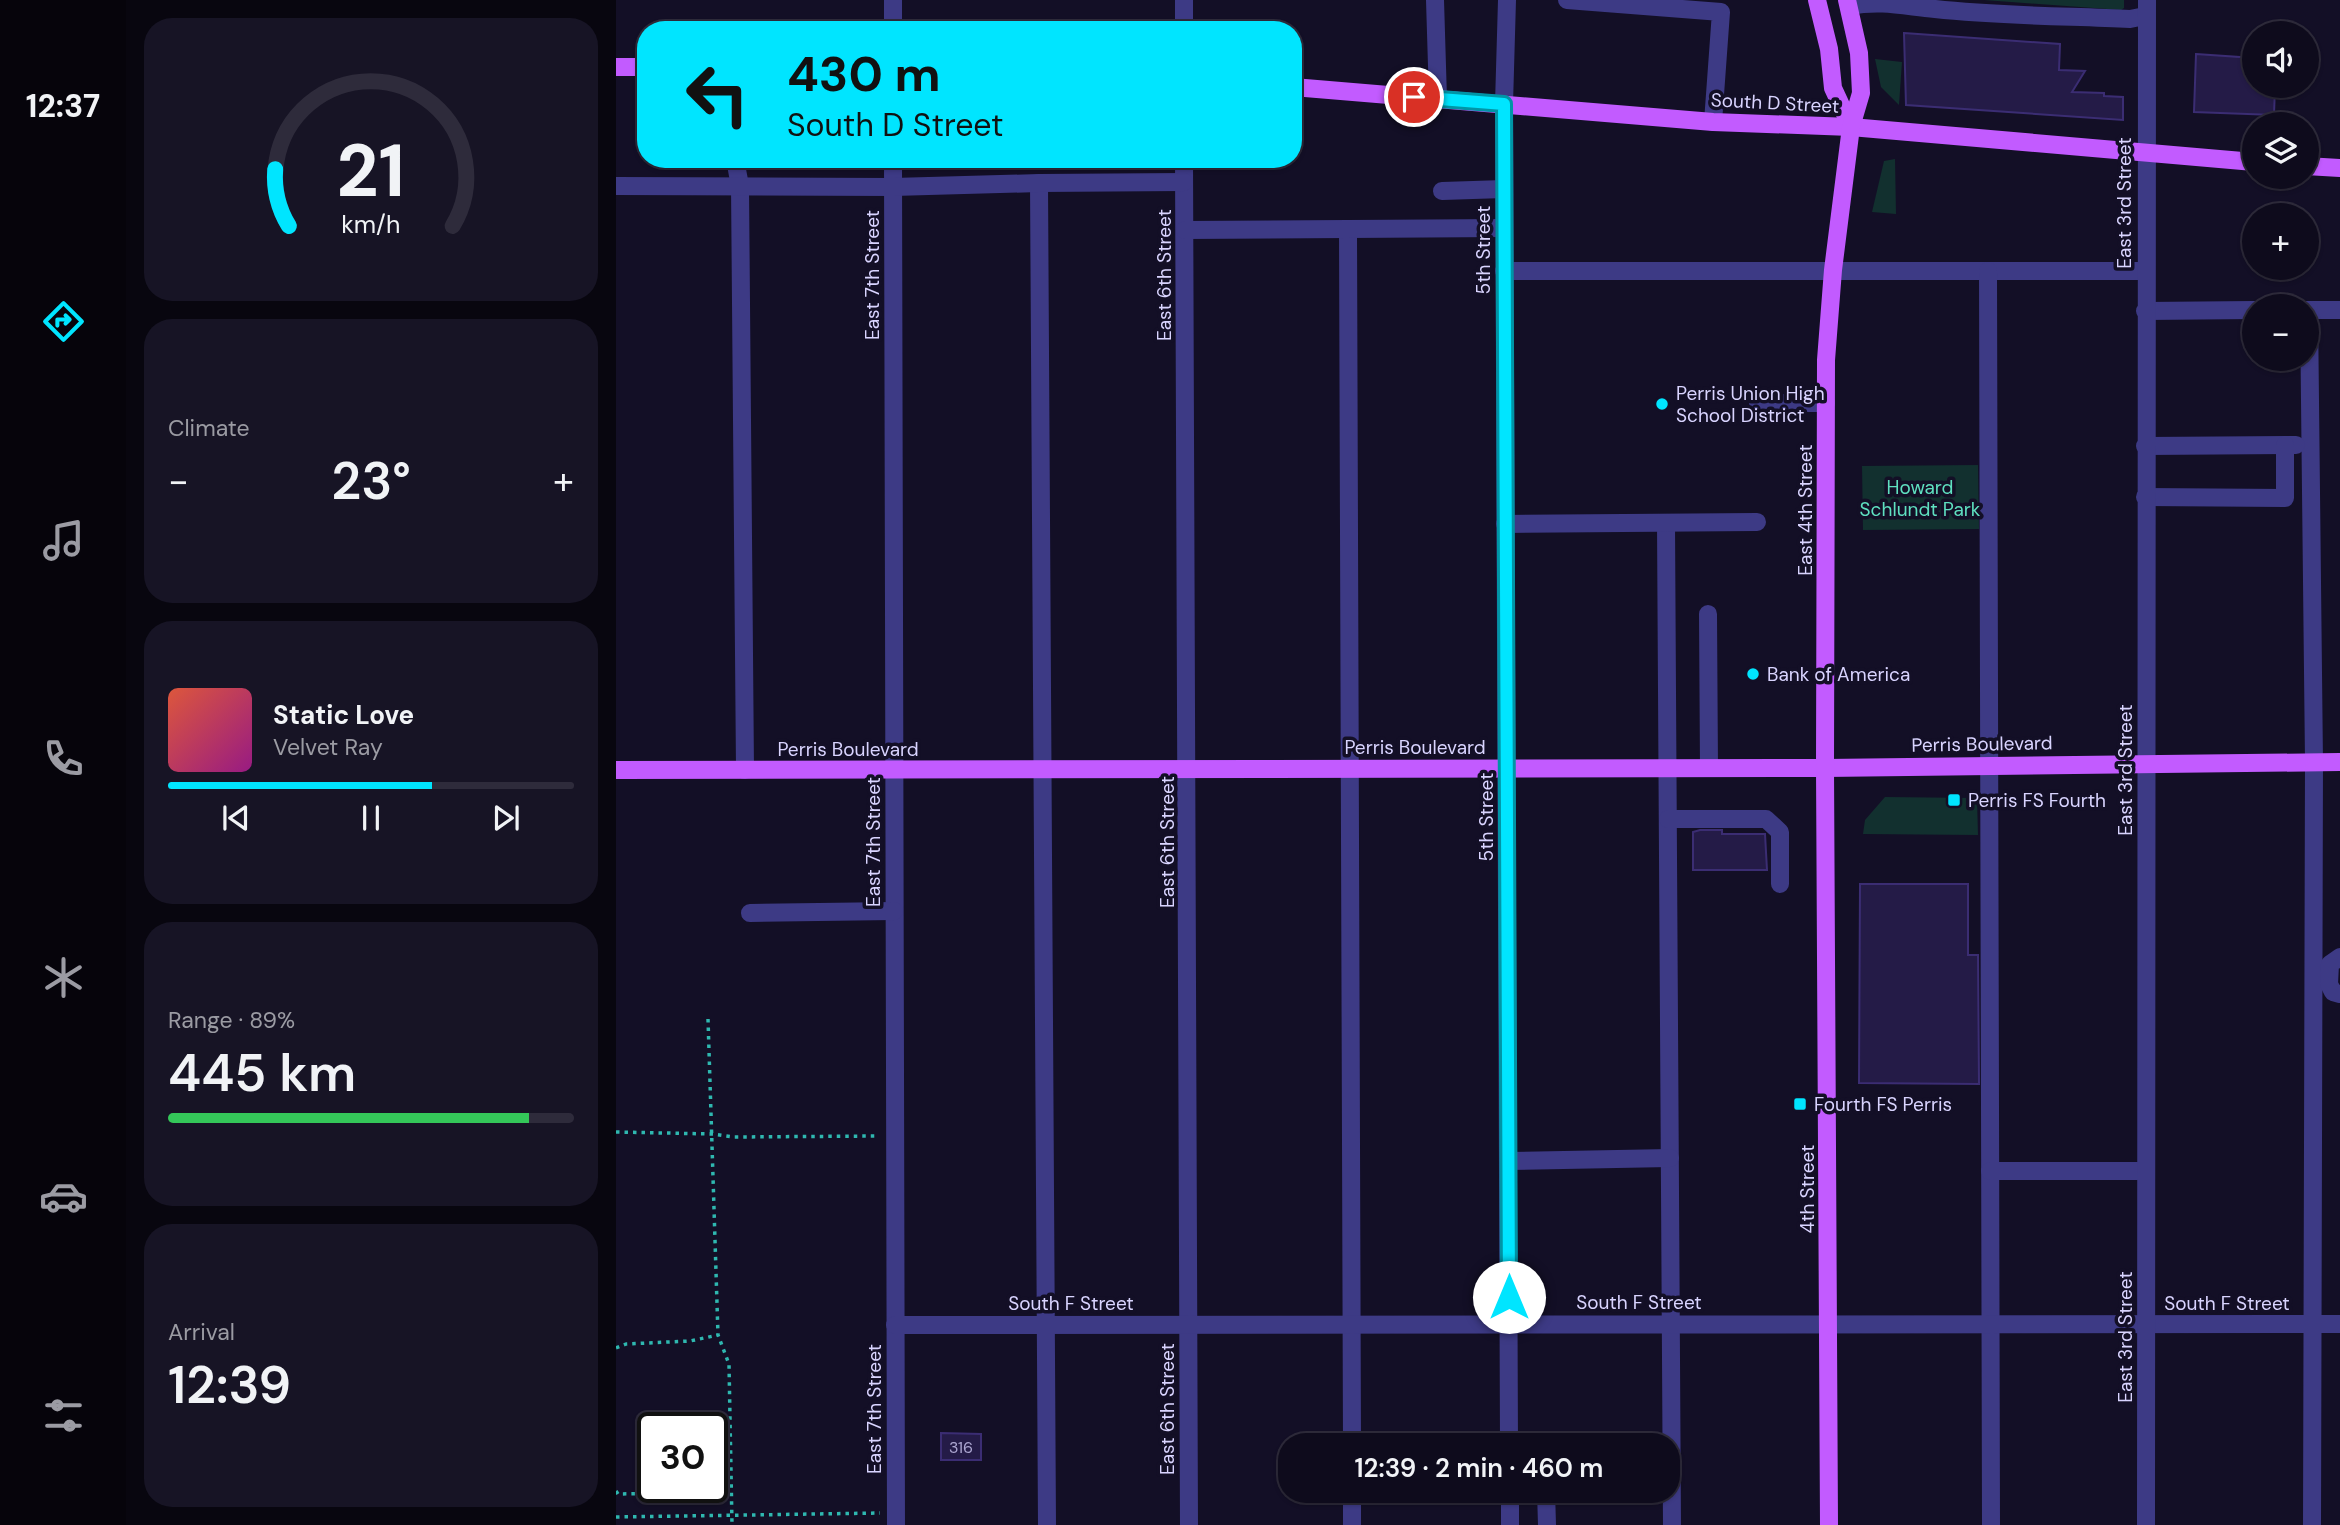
<!DOCTYPE html>
<meta charset="utf-8">
<style>
body{margin:0;font-family:"DM Sans",sans-serif;background:#171425;color:#f1f3f6;height:100vh;display:flex;flex-direction:column;font-size:26px;white-space:nowrap}
*{box-sizing:border-box;margin:0}
p{font-size:23px;color:#9b9ba3}
.icon{flex:none;width:38px;height:38px;fill:none;stroke:currentColor;stroke-width:2;stroke-linecap:round;stroke-linejoin:round}
.map{position:relative;flex:1;overflow:hidden}
.panel{display:flex;flex-direction:column;gap:18px;padding:18px;background:#08060f;width:490px}
.panel>*{flex:none}
.hud{position:absolute;left:21px;top:21px;width:665px;height:147px;border-radius:28px;box-shadow:0 2px 5px #0004,0 0 0 2px #2e2b3b;background:#00e5ff;color:#111;overflow:hidden}
.buttons{position:absolute;left:1626px;top:21px;display:grid;gap:14px}
.buttons a{display:grid;place-items:center;width:77px;height:77px;border-radius:50%;background:#0e0b1c;box-shadow:0 2px 5px #0004,0 0 0 2px #2e2b3b;font-size:35px}
.speed{position:absolute;left:21px;top:1412px;display:flex;gap:14px;font-size:35px;font-weight:700;text-align:center}
.speed>*{display:grid;place-content:center;width:91px;height:91px;border-radius:50%;background:#0e0b1c;box-shadow:0 2px 5px #0004,0 0 0 2px #2e2b3b;line-height:1}
.speed .limit{border:4px solid #111;border-radius:10px;background:#fff;color:#111}
.pin{position:absolute;display:grid;place-items:center;width:60px;height:60px;color:#fff;margin:-30px;border:4px solid #fff;border-radius:50%;box-shadow:0 2px 7px #0007}
.me{position:absolute;width:77px;margin:-38px;rotate:0deg;stroke-linejoin:round;filter:drop-shadow(0 0 5px #0008)}
.turn{display:flex;align-items:center;gap:24px;height:147px;padding:0 35px;font-size:32px}
.turn .icon{width:91px;height:91px;stroke-width:2.5}
.turn b{display:block;font-size:49px;line-height:60px}
.big{font-size:52px;font-weight:600;line-height:1.1}
.panel .card{flex:1;display:flex;flex-direction:column;justify-content:center;gap:10px;min-width:0;padding:0 24px;border-radius:28px;background:#171425}
.panel .dial{align-items:center;gap:0}
.dial svg{height:182px;overflow:visible;fill:none;stroke:#2e2b3b;stroke-width:7;stroke-linecap:round;text-anchor:middle}
.dial text{fill:#f1f3f6;stroke:none}
.song{display:flex;align-items:center;gap:21px}
.cover{width:84px;height:84px;border-radius:10px;background:linear-gradient(135deg,hsl(10 70% 55%),hsl(310 70% 35%))}
.played{height:7px;border-radius:4px;background:linear-gradient(90deg,#00e5ff 65%,#2e2b3b 65%)}
.keys{display:flex;justify-content:space-around;direction:ltr}
.heat{display:flex;justify-content:space-between;align-items:center;font-size:38px;direction:ltr}
.charge{height:10px;border-radius:5px;background:linear-gradient(90deg,#34c759 89%,#2e2b3b 0)}
.trip{position:absolute;left:662px;top:1433px;width:402px;height:70px;border-radius:28px;background:#0e0b1c;box-shadow:0 2px 5px #0004,0 0 0 2px #2e2b3b;font-weight:600;line-height:70px;text-align:center}
main{display:flex;flex:1;min-height:0}
.tabs{display:flex;flex-direction:column;width:126px;justify-content:space-around;align-items:center;background:#06040b;color:#9b9ba3}
.tabs .icon{width:49px;height:49px}
.tabs .current{color:#00e5ff}
.tabs b{font-size:32px;color:#f1f3f6}
.map>svg:first-child{display:block}
.green{fill:#12302f}
.building{fill:#241b47;stroke:#3b2d73;stroke-width:2}
.lines{fill:none;stroke-linecap:round;stroke-linejoin:round}
.path{stroke:#2fb8b0;stroke-width:3.5;stroke-dasharray:3.5 5;stroke-linecap:butt}
.minor{stroke:#3d3a85;stroke-width:18}
.major{stroke:#c25bff;stroke-width:18}
.route-casing{stroke:#0095a6;stroke-width:18}
.route{stroke:#00e5ff;stroke-width:12}
.poi-dot{fill:#00e5ff;stroke:#130f26;stroke-width:2.5}
.labels{text-anchor:middle;dominant-baseline:central;stroke-width:7;stroke-linejoin:round;paint-order:stroke}
.number-label{font-size:16px;fill:#aca6d1}
.street-label{font-size:19px;fill:#d9d4ff;stroke:#130f26}
.poi-label{font-size:19px;fill:#d9d4ff;stroke:#130f26;text-anchor:start}
.park-label{font-size:19px;fill:#5fe0c0;stroke:#130f26}
</style>
<main>
<nav class="tabs">
<b>12:37</b>
<svg class="icon current" aria-label="directions" viewBox="0 0 24 24"><path d="M12 3l9 9-9 9-9-9zM9 14v-3h6M13 9l2 2-2 2"/></svg>
<svg class="icon" aria-label="music" viewBox="0 0 24 24"><path d="M9 18V5l10-2v13"/><circle cx="6" cy="18" r="3"/><circle cx="16" cy="16" r="3"/></svg>
<svg class="icon" aria-label="phone" viewBox="0 0 24 24"><path d="M5 4h4l2 5-3 2q2 4 5 5l2-3 5 2v4C11 20 4 13 5 4z"/></svg>
<svg class="icon" aria-label="climate" viewBox="0 0 24 24"><path d="M12 3v18M4 7l16 10M4 17L20 7"/></svg>
<svg class="icon" aria-label="car" viewBox="0 0 24 24"><path d="M5 17H2v-5l4-1 3-4h7l3 4 3 1v5h-3M9 17h6M6 11h13"/><circle cx="7" cy="17" r="2"/><circle cx="17" cy="17" r="2"/></svg>
<svg class="icon" aria-label="filters" viewBox="0 0 24 24"><path d="M4 7h16M4 17h16"/><circle cx="9" cy="7" r="2"/><circle cx="15" cy="17" r="2"/></svg>
</nav>
<section class="panel">
<div class="card dial"><svg viewBox="0 0 100 80">
<path d="M14 69A42 42 0 1 1 86 69"/>
<path d="M14 69A42 42 0 0 1 8 44" stroke="#00e5ff"/>
<text x="50" y="56" font-size="32" font-weight="700">21</text>
<text x="50" y="72" font-size="11">km/h</text>
</svg></div>
<div class="card"><p>Climate</p>
<div class="heat"><a>−</a><b class="big">23°</b><a>+</a></div>
</div>
<div class="card">
<div class="song"><i class="cover"></i><div><b>Static Love</b><p>Velvet Ray</p></div></div>
<div class="played"></div>
<div class="keys"><svg class="icon" aria-label="previous" viewBox="0 0 24 24"><path d="M18 5L8 12l10 7zM5 5v14"/></svg><svg class="icon" aria-label="pause" viewBox="0 0 24 24"><path d="M8 5v14M16 5v14"/></svg><svg class="icon" aria-label="next" viewBox="0 0 24 24"><path d="M6 5l10 7-10 7zM19 5v14"/></svg></div>
</div>
<div class="card"><p>Range · 89%</p><b class="big">445 km</b><div class="charge"></div></div>
<div class="card"><p>Arrival</p><b class="big">12:39</b></div>
</section>
<div class="map">
<svg width="1724" height="1525" viewBox="0 0 1724 1525">
<rect width="100%" height="100%" fill="#130f26"/>
<g class="green">
<path d="M1368,0H1508V8L1505,10Z"/>
<path d="M1259,59L1286,62L1283,105L1265,87Z"/>
<path d="M1279,159L1280,214L1256,212L1268,161Z"/>
<path d="M1362,465L1363,529L1247,530L1246,466Z"/>
<path d="M1269,797L1361,798L1362,835L1247,834L1249,820Z"/>
</g>
<g class="building">
<path d="M1288,33L1444,44L1443,70L1469,71L1456,92L1488,93V96L1507,97V120L1290,105Z"/>
<path d="M1580,54L1638,58V86H1659L1658,115L1578,112Z"/>
<path d="M1084,830H1106V834H1149L1151,870H1077V832Z"/>
<path d="M1244,884H1352V955H1362L1363,1084L1243,1083Z"/>
<path d="M325,1433L365,1434V1460H325Z"/>
</g>
<g class="lines">
<g class="path">
<path d="M92,1019L102,1335L113,1364L116,1525"/>
<path d="M0,1132L97,1134L118,1137L262,1136"/>
<path d="M0,1348L10,1344L74,1341L102,1335"/>
<path d="M0,1491L2,1494L115,1492"/>
<path d="M0,1517L264,1513"/>
</g>
<g class="minor">
<path d="M277,0V30"/>
<path d="M568,0V30"/>
<path d="M819,0L822,99"/>
<path d="M891,0L888,104L893,1446"/>
<path d="M951,0L1105,12L1097,122"/>
<path d="M1233,6C1266,0 1287,6 1319,9C1383,16 1449,16 1514,19L1529,16"/>
<path d="M119,159L124,186L129,770"/>
<path d="M277,159L280,1525"/>
<path d="M568,159L573,1525"/>
<path d="M423,183L431,1525"/>
<path d="M0,186L277,187L423,183L568,182"/>
<path d="M826,191L888,189"/>
<path d="M732,229L736,1446"/>
<path d="M569,230L888,228"/>
<path d="M888,271H1529"/>
<path d="M1372,271L1375,1525"/>
<path d="M1690,310H1724"/>
<path d="M1693,310L1698,762L1696,1525"/>
<path d="M1529,311L1638,310"/>
<path d="M1142,403H1210"/>
<path d="M1529,446L1680,445"/>
<path d="M1529,497L1669,498V445"/>
<path d="M1050,523L1056,1525"/>
<path d="M889,524L1141,522"/>
<path d="M1092,614L1093,768"/>
<path d="M1052,819H1150L1164,832V884"/>
<path d="M134,913L278,911"/>
<path d="M1724,957L1714,964L1713,984L1717,992L1724,994"/>
<path d="M892,1161L1054,1158"/>
<path d="M1374,1171H1530"/>
<path d="M279,1325L1724,1324"/>
<path d="M736,1445L893,1444"/>
<path d="M736,1491V1525"/>
<path d="M894,1491V1525"/>
<path d="M930,1491L931,1525"/>
<path d="M1530,1525L1531,0"/>
</g>
<g class="major">
<path d="M1201,0L1213,49L1217,88L1235,127"/>
<path d="M0,67H30"/>
<path d="M677,87L1097,122L1235,127L1638,162"/>
<path d="M1690,166L1724,168"/>
<path d="M0,770L1209,768L1724,762"/>
<path d="M1213,1525L1209,768L1210,360L1217,270L1235,127L1245,93L1243,53L1231,0"/>
</g>
</g>
<g class="lines">
<defs>
<path id="route" d="M798,97L888,104L893,1297"/>
</defs>
<use href="#route" class="route-casing"/>
<use href="#route" class="route"/>
</g>
<g class="poi-dot">
<circle cx="1046" cy="404" r="7"/>
<circle cx="1137" cy="674" r="7"/>
<rect x="1331" y="793" width="14" height="14" rx="3.5"/>
<rect x="1177" y="1097" width="14" height="14" rx="3.5"/>
</g>
<g class="labels">
<g class="number-label">
<text x="345" y="1447">316</text>
</g>
<g class="street-label">
<text transform="translate(1159 103) rotate(3)">South D Street</text>
<text transform="translate(1508 203) rotate(-90)">East 3rd Street</text>
<text transform="translate(867 250) rotate(-90)">5th Street</text>
<text transform="translate(256 275) rotate(-90)">East 7th Street</text>
<text transform="translate(548 275) rotate(-90)">East 6th Street</text>
<text transform="translate(1189 510) rotate(-90)">East 4th Street</text>
<text transform="translate(1366 744) rotate(-1)">Perris Boulevard</text>
<text x="799" y="747">Perris Boulevard</text>
<text x="232" y="749">Perris Boulevard</text>
<text transform="translate(1509 770) rotate(-90)">East 3rd Street</text>
<text transform="translate(870 817) rotate(-90)">5th Street</text>
<text transform="translate(257 842) rotate(-90)">East 7th Street</text>
<text transform="translate(551 842) rotate(-90)">East 6th Street</text>
<text transform="translate(1191 1189) rotate(-90)">4th Street</text>
<text x="1023" y="1302">South F Street</text>
<text x="455" y="1303">South F Street</text>
<text x="1611" y="1303">South F Street</text>
<text transform="translate(1509 1337) rotate(-90)">East 3rd Street</text>
<text transform="translate(258 1409) rotate(-90)">East 7th Street</text>
<text transform="translate(551 1409) rotate(-90)">East 6th Street</text>
</g>
<g class="poi-label">
<text x="1060" y="393">Perris Union High<tspan x="1060" dy="22">School District</tspan></text>
<text x="1151" y="674">Bank of America</text>
<text x="1352" y="800">Perris FS Fourth</text>
<text x="1198" y="1104">Fourth FS Perris</text>
</g>
<g class="park-label">
<text x="1304" y="487">Howard<tspan x="1304" dy="22">Schlundt Park</tspan></text>
</g>
</g>
</svg>
<div class="buttons">
<a><svg class="icon" aria-label="sound" viewBox="0 0 24 24"><path d="M4 9h4l5-4v14l-5-4H4zM17 9q2 3 0 6"/></svg></a>
<a><svg class="icon" aria-label="layers" viewBox="0 0 24 24"><path d="M12 4l9 5-9 5-9-5zM3 14l9 5 9-5"/></svg></a>
<a>+</a>
<a>−</a>
</div>
<div class="speed"><div class="limit">30</div></div>
<div class="pin" style="left:798px;top:97px;background:#d93025"><svg class="icon" aria-label="arrive" viewBox="0 0 24 24"><path d="M6 21V4h12l-3 4 3 4H6"/></svg></div>
<svg class="me" style="left:893px;top:1297px" viewBox="-20 -20 40 40"><circle r="19" fill="#fff"/><path d="M0-13L10 11 0 6-10 11z" fill="#00e5ff"/></svg>
<div class="trip">12:39 · 2 min · 460 m</div>
<div class="hud">
<div class="turn"><svg class="icon" aria-label="left" viewBox="0 0 24 24"><path d="M17 20v-9H6M10 6l-5 5 5 5"/></svg><div><b>430 m</b>South D Street</div></div>
</div>
</div>
</main>
